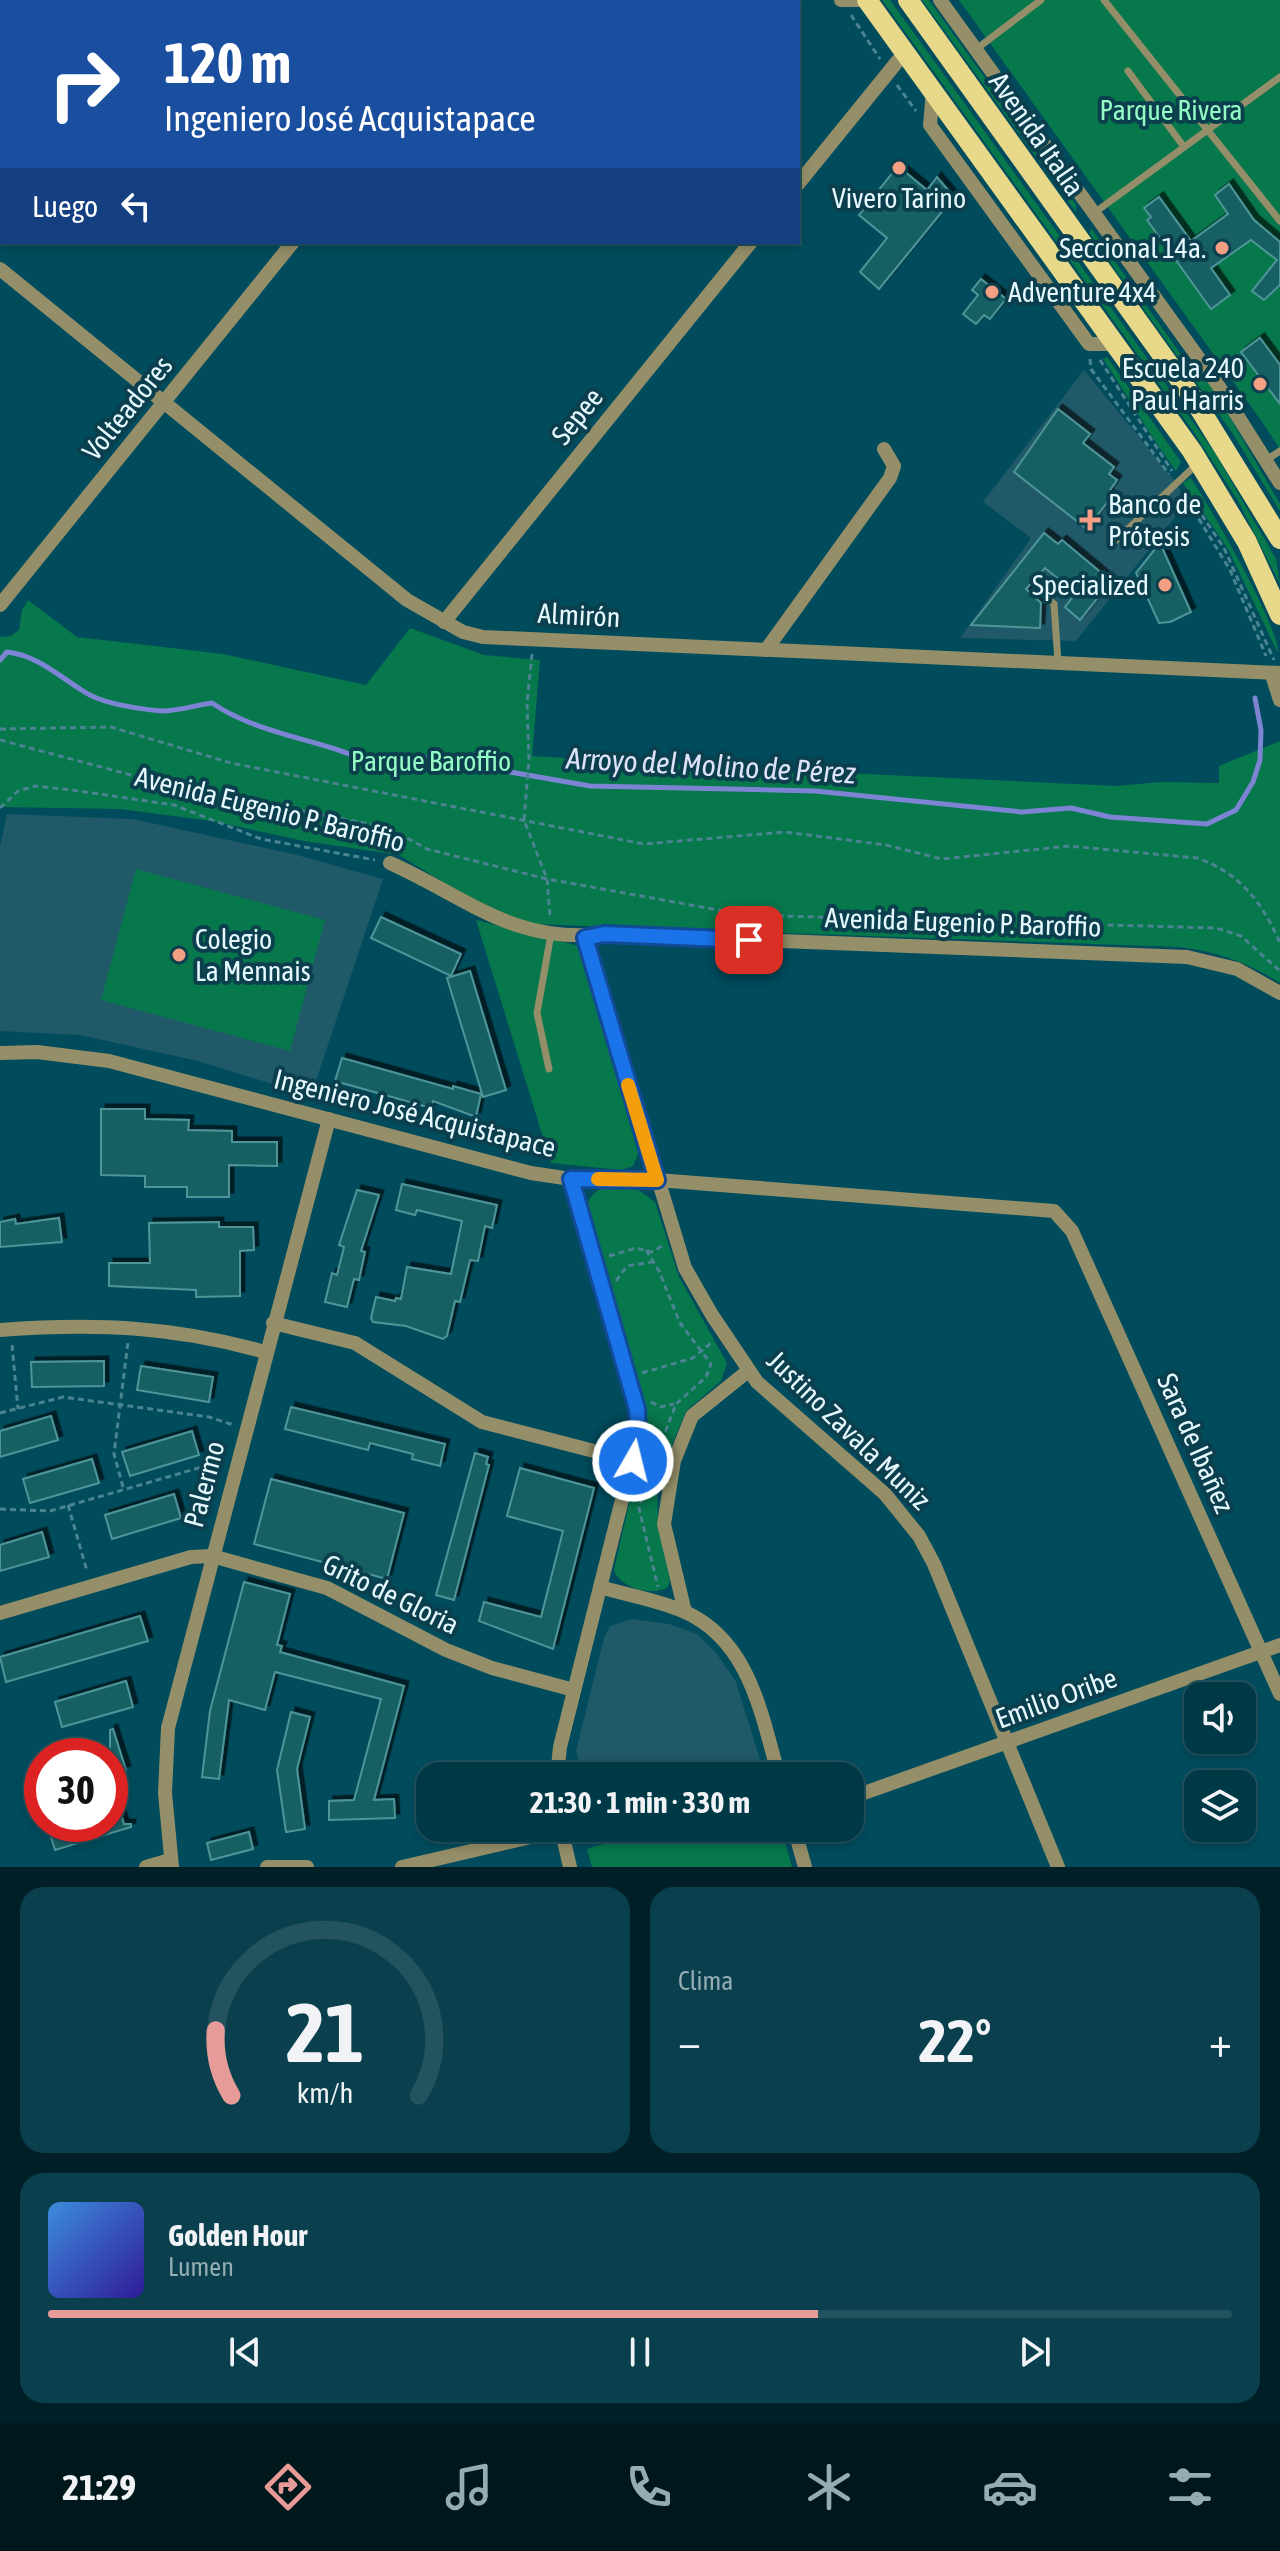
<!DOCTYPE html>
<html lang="es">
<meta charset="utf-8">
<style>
body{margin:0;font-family:"Asap Condensed",sans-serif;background:#0a404d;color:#f1f3f6;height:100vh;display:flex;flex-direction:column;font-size:30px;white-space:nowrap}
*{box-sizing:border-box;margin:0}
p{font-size:26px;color:#95acb3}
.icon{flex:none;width:44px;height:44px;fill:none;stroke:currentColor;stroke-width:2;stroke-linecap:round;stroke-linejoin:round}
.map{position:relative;height:1867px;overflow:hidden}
.details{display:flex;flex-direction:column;gap:20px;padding:20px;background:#001f26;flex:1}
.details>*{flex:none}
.top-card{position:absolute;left:0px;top:0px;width:800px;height:244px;box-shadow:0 4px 12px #0003,0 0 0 2px #22535f;background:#1a4fa0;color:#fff;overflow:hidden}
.controls{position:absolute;left:1184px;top:1682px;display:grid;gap:16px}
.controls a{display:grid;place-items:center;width:72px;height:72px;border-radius:16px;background:#003946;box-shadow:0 4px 12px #0003,0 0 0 2px #22535f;font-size:40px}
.speed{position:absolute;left:24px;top:1738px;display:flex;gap:16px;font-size:40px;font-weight:700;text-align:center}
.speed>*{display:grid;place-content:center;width:104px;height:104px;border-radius:50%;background:#003946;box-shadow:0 4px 12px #0003,0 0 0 2px #22535f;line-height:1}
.speed .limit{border:12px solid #d22;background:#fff;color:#111}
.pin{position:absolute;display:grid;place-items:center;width:68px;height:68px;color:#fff;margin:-34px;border-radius:16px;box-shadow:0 4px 12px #0006}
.me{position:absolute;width:88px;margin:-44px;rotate:8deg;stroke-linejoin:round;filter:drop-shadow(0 0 6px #0008)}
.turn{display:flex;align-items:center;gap:28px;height:168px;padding:0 32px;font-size:36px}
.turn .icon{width:104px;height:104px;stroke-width:2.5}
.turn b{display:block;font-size:56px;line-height:68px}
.then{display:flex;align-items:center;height:76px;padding:0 32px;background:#0003;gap:16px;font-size:30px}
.big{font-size:60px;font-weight:700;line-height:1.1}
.details .card{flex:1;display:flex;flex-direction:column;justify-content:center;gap:12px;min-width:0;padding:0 28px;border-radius:24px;background:#0a404d}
.details .dial{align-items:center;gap:0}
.dial svg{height:208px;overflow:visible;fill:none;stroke:#22535f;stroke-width:7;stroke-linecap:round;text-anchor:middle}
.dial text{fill:#f1f3f6;stroke:none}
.song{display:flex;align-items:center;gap:24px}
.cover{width:96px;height:96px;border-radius:12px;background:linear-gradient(135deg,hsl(210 70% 55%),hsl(250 70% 35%))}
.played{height:8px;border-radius:4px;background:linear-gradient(90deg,#e69b98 65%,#22535f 65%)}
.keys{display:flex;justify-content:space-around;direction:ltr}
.heat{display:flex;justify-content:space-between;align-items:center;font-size:44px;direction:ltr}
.details .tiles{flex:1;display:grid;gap:20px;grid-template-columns:1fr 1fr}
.card:last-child{grid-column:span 2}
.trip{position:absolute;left:416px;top:1762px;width:448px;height:80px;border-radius:24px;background:#003946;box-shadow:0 4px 12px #0003,0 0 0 2px #22535f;font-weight:700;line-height:80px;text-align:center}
.dock{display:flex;height:128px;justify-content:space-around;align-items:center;background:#00171c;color:#95acb3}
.dock .icon{width:56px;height:56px}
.dock .selected{color:#e69b98}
.dock b{font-size:36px;color:#f1f3f6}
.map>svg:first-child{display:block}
.built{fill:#205968}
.green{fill:#07774c}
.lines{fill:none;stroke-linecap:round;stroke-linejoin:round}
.stream{stroke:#7e84d4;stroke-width:5}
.building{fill:#146064;stroke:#509598;stroke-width:2;filter:url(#shadow)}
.path{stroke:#4a8491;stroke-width:3;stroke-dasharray:6 4;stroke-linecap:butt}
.lane{stroke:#958f69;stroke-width:7}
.street{stroke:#958f69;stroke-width:14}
.primary{stroke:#e7d989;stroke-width:20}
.route-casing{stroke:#114b97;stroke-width:20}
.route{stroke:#1a73e8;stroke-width:14}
.slow{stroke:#f59e0b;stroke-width:14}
.poi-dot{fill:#f39f83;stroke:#0c3f4d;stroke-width:3}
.labels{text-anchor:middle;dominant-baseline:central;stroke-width:8;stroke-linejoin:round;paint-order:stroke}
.park-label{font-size:28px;fill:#96fac5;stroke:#0c3f4d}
.street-label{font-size:28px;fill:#e6f9ff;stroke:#0c3f4d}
.poi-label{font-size:28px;fill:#e6f9ff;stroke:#0c3f4d;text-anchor:end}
.water-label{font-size:30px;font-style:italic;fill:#dfe3f9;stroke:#0c3f4d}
</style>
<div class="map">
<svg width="1280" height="1867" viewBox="0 0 1280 1867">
<defs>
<filter id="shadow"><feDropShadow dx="4.5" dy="-4.5" stdDeviation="0" flood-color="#0009"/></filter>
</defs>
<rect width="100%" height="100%" fill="#004c5d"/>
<g class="built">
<path d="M1084,370L1175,481L1187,502L1076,641L960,638L1031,538L983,502Z"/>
<path d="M7,814L133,819L297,855L383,879L311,1096L198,1061L80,1035L0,1031V847Z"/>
<path d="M632,1619L669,1624L697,1634L717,1654L736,1682L765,1776H583L576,1751L604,1638L610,1626Z"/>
</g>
<g class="green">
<path d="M882,0H890L932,58L1215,453L1276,559L1280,584L1238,501L1193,431Z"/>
<path d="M922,0H929L1076,205V212Z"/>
<path d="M959,0H1280V449L1260,419Z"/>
<path d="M1091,228L1180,353L1210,383L1280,504V511L1233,434L1090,234Z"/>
<path d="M1107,357L1181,462L1176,471C1149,435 1128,396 1103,359Z"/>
<path d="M1191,478C1209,505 1280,628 1278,653L1228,549L1183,483Z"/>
<path d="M28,600L77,637L223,654L366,685L410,628L484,655L540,660L532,756L579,759L580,751L632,754L631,761L679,765L1116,786L1161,782L1219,783V766L1280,741V983C1249,963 1216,951 1179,947L531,924L487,909L399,855L304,841L212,821L120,809L0,807V637L11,636L19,630L22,610Z"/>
<path d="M136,869L325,920L290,1051L101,1000Z"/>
<path d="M476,920L579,946L636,1146L638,1154L633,1166L621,1170L551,1163Z"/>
<path d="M607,1187L637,1189L655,1202L679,1277L727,1363L721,1381L686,1411L669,1452L646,1446L648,1423L587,1211C587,1198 594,1190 607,1187Z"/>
<path d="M643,1471L654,1472L657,1477L658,1527L670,1581L667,1588C651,1596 620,1588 614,1570L634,1482Z"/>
<path d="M656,1828H781L792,1867H592L587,1849Z"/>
</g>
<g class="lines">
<path class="stream" d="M0,660L7,652C36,655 59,676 83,691C102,704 140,709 162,711C178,711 196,705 212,703C262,737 326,739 380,767L402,757L473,760L510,772L590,786L815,791L1022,812L1071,808L1110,817L1207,824L1236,810L1253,782L1260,760L1261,730L1255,698"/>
</g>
<g class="building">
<path d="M898,166L927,190L937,177L954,197L879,289L860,272L887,238L859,215Z"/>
<path d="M1229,184L1254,220L1280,242V285L1264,300L1252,291L1277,260L1251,240L1211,268L1230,295L1211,309L1147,220L1151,217L1144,208L1159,197L1191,241L1228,214L1215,195Z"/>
<path d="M981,279L1006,299L990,319L984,315L976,324L963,314L978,295L972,290Z"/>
<path d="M1260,338L1280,365V404L1241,352Z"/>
<path d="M1058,409L1090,434L1083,443L1114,467L1109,474L1117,480L1108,493L1112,496L1087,529L1014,472Z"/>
<path d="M1044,533L1058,544L1062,540L1111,581L1080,620L1065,607L1076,593L1045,568L1026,589L1041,603L1040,628L971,625Z"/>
<path d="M1160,543L1191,612L1170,622L1159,623L1136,573Z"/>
<path d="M381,917L461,954L451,976L371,938Z"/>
<path d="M470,971L506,1090L483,1097L447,978Z"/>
<path d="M342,1058L453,1089V1086L481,1094L476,1117L433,1101L431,1108L335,1081Z"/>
<path d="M101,1109H145V1119L189,1120L188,1130L232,1131V1142H277V1166L229,1165V1197H187V1187H145V1176L101,1175Z"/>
<path d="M402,1184L497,1205L492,1228L485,1226L478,1261L470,1260L460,1302L455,1301L447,1336L443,1339L406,1326L373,1322L371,1318L376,1297L395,1301L396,1298L401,1299L407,1267L451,1274L462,1221L417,1210L415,1215L396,1210Z"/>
<path d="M357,1190L379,1195L361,1251L365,1252L359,1280L354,1279L347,1307L325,1302L332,1273L337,1275L344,1247L339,1245Z"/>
<path d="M59,1218L62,1242L0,1247V1222L15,1219L16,1224Z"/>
<path d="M219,1222V1227H253L254,1250L240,1251V1296L196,1297V1290L109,1286V1263H150L149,1223Z"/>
<path d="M104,1361V1386L32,1387L31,1362Z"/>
<path d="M141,1366L213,1377L209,1402L137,1390Z"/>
<path d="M291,1407L445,1444L440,1466L412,1459L413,1454L370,1443L368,1450L285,1429Z"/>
<path d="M51,1416L58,1440L0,1457V1431Z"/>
<path d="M192,1431L199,1455L130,1476L122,1452Z"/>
<path d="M475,1453L488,1457L486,1464L489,1465L454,1600L436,1595Z"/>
<path d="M92,1459L99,1483L30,1503L23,1479Z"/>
<path d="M520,1468L594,1488L553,1649L479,1621L484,1602L541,1617L563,1531L507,1516Z"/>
<path d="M271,1479L404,1513L387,1579L254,1544Z"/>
<path d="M174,1494L181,1518L112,1539L105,1515Z"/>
<path d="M42,1532L49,1557L0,1571V1545Z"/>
<path d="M244,1582L290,1594L277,1645L282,1646L280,1652L404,1686L374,1800L394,1799L395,1818L329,1820V1801L354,1800L381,1699L275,1672L265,1710L229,1700L219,1779L202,1777L210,1711Z"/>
<path d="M140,1616L148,1641L6,1682L0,1657Z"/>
<path d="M126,1681L133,1707L62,1727L55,1702Z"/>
<path d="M291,1712L310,1717L297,1769L305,1829L286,1832L277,1770Z"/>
<path d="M113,1729L126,1770L110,1775V1730Z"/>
<path d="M113,1788L124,1824H131V1827L55,1850L47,1824H110V1789Z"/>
<path d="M249,1832L253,1849L211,1860L207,1843Z"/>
</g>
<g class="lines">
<g class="path">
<path d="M851,15L880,59"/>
<path d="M897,85L916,111"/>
<path d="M1090,359L1091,369L1169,474"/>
<path d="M1100,360L1172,471"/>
<path d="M1185,490L1224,548L1274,660"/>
<path d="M1183,493L1230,570L1266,656"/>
<path d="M532,654L527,703L529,759L524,820L547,879L550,917"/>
<path d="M0,729L111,727L231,763L644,844L785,832L886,845L942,859L1069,846L1197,858C1240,873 1262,902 1280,943"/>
<path d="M0,740L161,783L389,828L427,849L547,879L746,915L1216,928L1241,936L1280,971"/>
<path d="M0,808L18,791L35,786L72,790L174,805L261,839L375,860"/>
<path d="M646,1250L659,1271L680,1323L711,1364L706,1377L676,1404L663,1438L653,1451"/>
<path d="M609,1256L636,1248L652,1252L662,1246"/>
<path d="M616,1281L627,1266L652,1262"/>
<path d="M12,1345L18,1409"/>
<path d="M642,1373L693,1358L711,1343"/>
<path d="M651,1402L660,1407L674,1404"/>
<path d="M0,1413L63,1397L209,1417L234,1425"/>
<path d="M647,1478L639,1508L658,1587"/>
<path d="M123,1487L114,1454L128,1342"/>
<path d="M68,1505L87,1571"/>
<path d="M0,1509L50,1511L202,1467L222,1470"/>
</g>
<g class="lane">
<path d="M1104,0L1280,221"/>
<path d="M975,50L1041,0"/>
<path d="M1128,71L1184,147"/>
<path d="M1094,213L1280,77"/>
<path d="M1266,460L1280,451"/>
<path d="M1112,544L1197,464"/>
<path d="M1042,594L1054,604L1058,662"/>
<path d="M549,1069L537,1013L551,934"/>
</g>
<g class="street">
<path d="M841,0H867"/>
<path d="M940,0L1216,382L1280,483"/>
<path d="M27,2L29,0"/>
<path d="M486,2L487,0"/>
<path d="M0,35L2,33"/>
<path d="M933,91L930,125L1089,344H1116"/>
<path d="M798,184L905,52"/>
<path d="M0,269L407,600L463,632L483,637L1280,673"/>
<path d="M0,605L293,242"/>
<path d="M444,622L751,242"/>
<path d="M766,650L890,478L894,466L884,449"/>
<path d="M1272,675L1280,700"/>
<path d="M390,863C468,898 513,944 604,934L1187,957L1237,969L1280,993"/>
<path d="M585,938L685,1268L712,1315L757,1382L885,1494L919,1536L934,1564L1058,1867"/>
<path d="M0,1053L37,1052L109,1061L531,1173L571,1179L657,1180L1054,1211L1072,1231L1280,1694"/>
<path d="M273,1323L355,1343L482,1422L671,1471"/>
<path d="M0,1330C95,1323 173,1326 265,1352"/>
<path d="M600,1587C627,1595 657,1600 683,1611C750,1640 761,1714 779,1776"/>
<path d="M685,1612L664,1524L674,1461L692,1416L748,1371"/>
<path d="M0,1613L191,1557L212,1556L327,1588L446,1650L492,1668L574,1690"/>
<path d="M557,1776L560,1747L638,1436L637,1409L571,1179"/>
<path d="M850,1798L1280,1645"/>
<path d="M561,1828L570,1867"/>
<path d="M794,1828L805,1867"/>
<path d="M146,1867L170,1860"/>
<path d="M172,1867L165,1793L168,1728L329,1119"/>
<path d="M267,1867H307"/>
<path d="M402,1867L561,1830"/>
</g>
<g class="primary">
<path d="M867,0L1192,451L1247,542L1280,615"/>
<path d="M908,0L1193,398L1280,539"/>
</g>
</g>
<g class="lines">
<defs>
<path id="route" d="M633,1461L638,1436L637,1409L571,1179L657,1180L585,938L604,934L749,940"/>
</defs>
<use href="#route" class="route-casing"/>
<use href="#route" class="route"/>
<path class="slow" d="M598,1179L657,1180L628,1085"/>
</g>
<g class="poi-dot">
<circle cx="899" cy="168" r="8"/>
<circle cx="1222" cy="248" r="8"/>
<circle cx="992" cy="292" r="8"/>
<circle cx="1260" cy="384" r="8"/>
<path d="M1086 508h8v8h8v8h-8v8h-8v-8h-8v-8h8z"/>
<circle cx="1165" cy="585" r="8"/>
<circle cx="179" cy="955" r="8"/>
</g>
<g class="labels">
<g class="park-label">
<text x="1171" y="110">Parque Rivera</text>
<text x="431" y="761">Parque Baroffio</text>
</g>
<g class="street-label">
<text transform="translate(1037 134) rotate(55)">Avenida Italia</text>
<text transform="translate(127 408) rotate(-51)">Volteadores</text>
<text transform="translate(577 416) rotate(-51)">Sepee</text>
<text transform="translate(579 615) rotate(3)">Almirón</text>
<text transform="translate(270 809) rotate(14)">Avenida Eugenio P. Baroffio</text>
<text transform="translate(963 922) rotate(2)">Avenida Eugenio P. Baroffio</text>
<text transform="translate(415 1113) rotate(14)">Ingeniero José Acquistapace</text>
<text transform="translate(849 1430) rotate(44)">Justino Zavala Muniz</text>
<text transform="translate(1196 1443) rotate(66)">Sara de Ibañez</text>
<text transform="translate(204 1484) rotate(-75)">Palermo</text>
<text transform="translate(391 1594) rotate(26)">Grito de Gloria</text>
<text transform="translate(1056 1698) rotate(-20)">Emilio Oribe</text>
</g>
<g class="poi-label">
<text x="899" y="198" text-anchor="middle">Vivero Tarino</text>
<text x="1206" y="248">Seccional 14a.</text>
<text x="1008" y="292" text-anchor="start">Adventure 4x4</text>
<text x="1244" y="368">Escuela 240<tspan x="1244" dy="32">Paul Harris</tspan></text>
<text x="1108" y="504" text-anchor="start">Banco de<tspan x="1108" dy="32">Prótesis</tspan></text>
<text x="1149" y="585">Specialized</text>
<text x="195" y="939" text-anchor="start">Colegio<tspan x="195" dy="32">La Mennais</tspan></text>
</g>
<g class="water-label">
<text transform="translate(711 765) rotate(3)">Arroyo del Molino de Pérez</text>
</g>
</g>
</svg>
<div class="controls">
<a><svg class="icon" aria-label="sound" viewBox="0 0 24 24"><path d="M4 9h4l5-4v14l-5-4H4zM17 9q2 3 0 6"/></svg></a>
<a><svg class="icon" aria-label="layers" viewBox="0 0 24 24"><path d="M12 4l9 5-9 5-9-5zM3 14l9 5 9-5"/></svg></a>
</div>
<div class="speed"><div class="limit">30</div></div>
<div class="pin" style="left:749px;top:940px;background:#d93025"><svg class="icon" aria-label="arrive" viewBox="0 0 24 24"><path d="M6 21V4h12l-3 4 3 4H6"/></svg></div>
<svg class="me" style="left:633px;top:1461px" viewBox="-20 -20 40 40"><circle r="17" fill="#1a73e8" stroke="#fff" stroke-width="3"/><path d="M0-11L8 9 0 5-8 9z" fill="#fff"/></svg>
<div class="trip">21:30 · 1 min · 330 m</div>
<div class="top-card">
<div class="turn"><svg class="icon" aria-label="right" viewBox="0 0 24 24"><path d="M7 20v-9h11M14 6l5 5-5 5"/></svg><div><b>120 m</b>Ingeniero José Acquistapace</div></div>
<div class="then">Luego<svg class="icon" aria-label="left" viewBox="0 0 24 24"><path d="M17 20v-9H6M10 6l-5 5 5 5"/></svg></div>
</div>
</div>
<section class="details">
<div class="tiles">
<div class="card dial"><svg viewBox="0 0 100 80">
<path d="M14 69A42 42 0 1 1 86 69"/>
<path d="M14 69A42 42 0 0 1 8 44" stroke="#e69b98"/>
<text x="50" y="56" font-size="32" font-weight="700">21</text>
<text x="50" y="72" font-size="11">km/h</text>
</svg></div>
<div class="card"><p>Clima</p>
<div class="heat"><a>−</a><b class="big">22°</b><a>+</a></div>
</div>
<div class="card">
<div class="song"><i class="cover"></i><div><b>Golden Hour</b><p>Lumen</p></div></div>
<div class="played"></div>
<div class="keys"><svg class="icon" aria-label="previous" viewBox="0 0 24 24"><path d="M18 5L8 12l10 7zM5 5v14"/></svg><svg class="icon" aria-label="pause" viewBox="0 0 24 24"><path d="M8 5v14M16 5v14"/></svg><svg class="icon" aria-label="next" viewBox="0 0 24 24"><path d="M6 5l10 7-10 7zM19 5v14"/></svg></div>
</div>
</div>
</section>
<nav class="dock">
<b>21:29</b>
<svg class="icon selected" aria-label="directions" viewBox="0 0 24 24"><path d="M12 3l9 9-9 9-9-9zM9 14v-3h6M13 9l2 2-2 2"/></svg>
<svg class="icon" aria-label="music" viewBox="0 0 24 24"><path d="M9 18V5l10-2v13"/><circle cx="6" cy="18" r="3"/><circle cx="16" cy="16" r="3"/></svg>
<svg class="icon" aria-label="phone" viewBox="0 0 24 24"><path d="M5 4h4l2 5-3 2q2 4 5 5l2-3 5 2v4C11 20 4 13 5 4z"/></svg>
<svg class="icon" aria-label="climate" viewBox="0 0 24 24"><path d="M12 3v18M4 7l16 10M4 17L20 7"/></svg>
<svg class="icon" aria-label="car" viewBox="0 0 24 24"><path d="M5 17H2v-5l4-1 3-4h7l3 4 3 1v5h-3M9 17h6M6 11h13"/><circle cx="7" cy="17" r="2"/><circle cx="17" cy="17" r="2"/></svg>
<svg class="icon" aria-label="filters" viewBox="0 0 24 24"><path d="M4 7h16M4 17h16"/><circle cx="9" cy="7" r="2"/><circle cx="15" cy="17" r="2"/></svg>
</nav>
